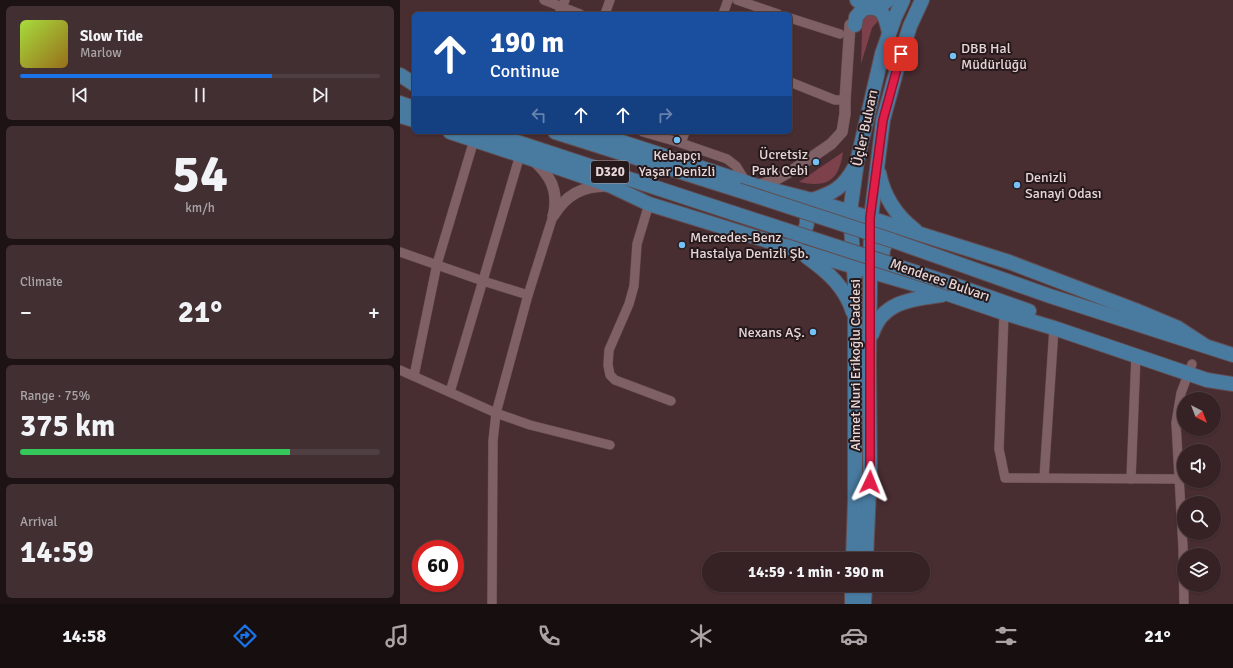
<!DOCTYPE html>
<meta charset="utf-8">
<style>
body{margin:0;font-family:Signika,sans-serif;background:#412f32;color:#f1f3f6;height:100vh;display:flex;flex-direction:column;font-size:15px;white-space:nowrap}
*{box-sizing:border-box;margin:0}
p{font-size:13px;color:#aaa4a7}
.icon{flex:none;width:22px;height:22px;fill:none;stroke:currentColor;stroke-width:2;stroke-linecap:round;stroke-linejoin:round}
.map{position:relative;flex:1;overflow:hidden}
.side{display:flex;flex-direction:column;gap:6px;padding:6px;background:#1e1314;width:400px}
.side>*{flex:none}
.guide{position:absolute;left:12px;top:12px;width:380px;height:122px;border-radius:6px;box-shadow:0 1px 3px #0004,0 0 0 1px #503f42;background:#1a4fa0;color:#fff;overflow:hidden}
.needle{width:26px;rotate:138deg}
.controls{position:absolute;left:777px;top:392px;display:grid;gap:8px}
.controls a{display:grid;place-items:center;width:44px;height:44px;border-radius:50%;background:#362225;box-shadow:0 1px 3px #0004,0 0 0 1px #503f42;font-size:20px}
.speed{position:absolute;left:12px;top:540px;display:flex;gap:8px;font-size:20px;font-weight:700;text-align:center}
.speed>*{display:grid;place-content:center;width:52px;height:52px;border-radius:50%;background:#362225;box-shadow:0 1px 3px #0004,0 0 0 1px #503f42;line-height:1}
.speed .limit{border:6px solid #d22;background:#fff;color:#111}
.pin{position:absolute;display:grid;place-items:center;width:34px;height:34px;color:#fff;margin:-17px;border-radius:8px;box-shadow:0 2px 6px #0006}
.me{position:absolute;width:44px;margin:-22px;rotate:2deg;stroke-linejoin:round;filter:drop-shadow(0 0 3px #0008)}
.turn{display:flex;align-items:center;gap:14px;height:84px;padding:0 12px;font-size:18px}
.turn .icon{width:52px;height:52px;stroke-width:2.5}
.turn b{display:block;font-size:28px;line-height:34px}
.lanes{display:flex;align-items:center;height:38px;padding:0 12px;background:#0003;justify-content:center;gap:20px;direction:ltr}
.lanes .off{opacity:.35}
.big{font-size:30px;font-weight:700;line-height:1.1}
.side .tile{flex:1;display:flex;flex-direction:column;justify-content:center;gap:6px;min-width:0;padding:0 14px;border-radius:6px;background:#412f32}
.side .dial{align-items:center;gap:0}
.dial b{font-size:52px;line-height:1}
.song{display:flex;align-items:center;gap:12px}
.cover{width:48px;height:48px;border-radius:6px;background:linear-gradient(135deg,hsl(80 70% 55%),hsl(40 70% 35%))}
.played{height:4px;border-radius:2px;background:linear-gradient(90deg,#1a73e8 70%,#503f42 70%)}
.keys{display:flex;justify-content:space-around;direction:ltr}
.heat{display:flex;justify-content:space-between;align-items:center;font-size:22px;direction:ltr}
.charge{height:6px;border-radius:3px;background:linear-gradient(90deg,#34c759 75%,#503f42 0)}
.trip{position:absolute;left:302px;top:552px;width:228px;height:40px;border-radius:20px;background:#362225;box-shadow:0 1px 3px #0004,0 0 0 1px #503f42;font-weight:700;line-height:40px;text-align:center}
.tabs{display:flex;height:64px;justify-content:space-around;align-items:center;background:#160e0f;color:#aaa4a7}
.tabs .icon{width:28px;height:28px}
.tabs .current{color:#1a73e8}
.tabs b{font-size:18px;color:#f1f3f6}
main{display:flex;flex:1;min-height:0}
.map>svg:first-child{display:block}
.green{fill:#7d414b}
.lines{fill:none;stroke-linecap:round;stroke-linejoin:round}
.minor-casing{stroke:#614b4e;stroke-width:10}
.tertiary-casing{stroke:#614b4e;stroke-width:12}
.primary-casing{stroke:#614b4e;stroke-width:16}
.minor{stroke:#7f6165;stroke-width:9}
.tertiary{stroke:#7f6165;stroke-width:11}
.primary{stroke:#497a9f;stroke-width:14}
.primary-bridge-casing{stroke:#614b4e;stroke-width:16;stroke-linecap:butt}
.primary-bridge{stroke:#497a9f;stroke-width:14}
.route-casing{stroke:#92132f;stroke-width:10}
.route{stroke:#e11d48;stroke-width:7}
.poi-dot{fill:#73c1f6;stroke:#26191b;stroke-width:1.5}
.labels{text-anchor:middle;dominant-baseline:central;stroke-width:4;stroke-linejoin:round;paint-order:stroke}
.shield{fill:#26191b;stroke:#ad9d9f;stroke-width:1}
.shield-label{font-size:13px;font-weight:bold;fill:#e7d6d7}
.poi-label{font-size:14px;fill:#e7d6d7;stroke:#26191b;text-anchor:start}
.street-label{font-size:14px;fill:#e7d6d7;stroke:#26191b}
</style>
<main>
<section class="side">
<div class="tile">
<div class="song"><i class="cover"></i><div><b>Slow Tide</b><p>Marlow</p></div></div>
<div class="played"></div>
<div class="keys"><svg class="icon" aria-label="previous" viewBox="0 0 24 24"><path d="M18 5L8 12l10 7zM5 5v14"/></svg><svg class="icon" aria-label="pause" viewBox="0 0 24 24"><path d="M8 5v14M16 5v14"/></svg><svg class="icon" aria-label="next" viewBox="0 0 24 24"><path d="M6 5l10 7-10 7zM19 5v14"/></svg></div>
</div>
<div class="tile dial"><b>54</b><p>km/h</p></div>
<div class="tile"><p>Climate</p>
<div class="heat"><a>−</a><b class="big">21°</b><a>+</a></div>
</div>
<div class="tile"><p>Range · 75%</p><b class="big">375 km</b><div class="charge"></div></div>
<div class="tile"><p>Arrival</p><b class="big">14:59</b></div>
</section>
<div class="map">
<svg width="833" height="604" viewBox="0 0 833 604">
<rect width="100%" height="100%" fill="#482d31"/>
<g class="green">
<path d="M468,14L475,15L478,21L472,28L461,64L462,31L460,22Z"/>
<path d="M443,152C439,181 427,188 399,182Z"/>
</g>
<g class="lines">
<defs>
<g id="minor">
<path d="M144,0L180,14"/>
<path d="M337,0L378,14"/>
<path d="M159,14L165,0"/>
<path d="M205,14L210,0"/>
<path d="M323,14L328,0"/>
<path d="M390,18L440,34"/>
<path d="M390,82L435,100H445"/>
<path d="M243,132L281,143L327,159L336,166L346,182"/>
<path d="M281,143L285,132"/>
<path d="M249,204L237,244L234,286L229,304L209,350L208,365L210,375L215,380L271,401"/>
<path d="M0,252L83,281L128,295"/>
<path d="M604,313L599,449L605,478L779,479"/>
<path d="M0,370L96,413L130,425L210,445"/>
<path d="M14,376L37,264L74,140"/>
<path d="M50,392L120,155"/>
<path d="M644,478L654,328"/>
<path d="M731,479L736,355"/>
<path d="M92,604L93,441L96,413L128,295L153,216"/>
<path d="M784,604L783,547L776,423L781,393L792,364"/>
</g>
<g id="tertiary">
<path d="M133,160C151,176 158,190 154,213"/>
<path d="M357,186L375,180L393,170L431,144L442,132L445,114V100L450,25"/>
<path d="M153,216C166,195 182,186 207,186"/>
</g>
<g id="primary">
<path d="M457,0C467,9 478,9 488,0"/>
<path d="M455,25L456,17L463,9C482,3 486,17 489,33"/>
<path d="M0,75L14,84"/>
<path d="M0,103L14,108"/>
<path d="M0,116L14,120"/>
<path d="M50,132L162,169L211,186L249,204L397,250L548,294L604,313L654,328L807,380L833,384"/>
<path d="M86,132L333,213"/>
<path d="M155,132L338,190"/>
<path d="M191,132L357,186L412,200L609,262L735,310L778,328L804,345"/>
<path d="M479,173C484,197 495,215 515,230"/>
<path d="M412,200C433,193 443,188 454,168"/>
<path d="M393,242C409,233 411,217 401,203"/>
<path d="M407,257C428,272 445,287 453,312"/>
<path d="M562,265L650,296L833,355"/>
<path d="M489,271C487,267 484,263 483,259C480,248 489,236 499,232"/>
<path d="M552,284L629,311"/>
<path d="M472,334C482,301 513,299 542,295"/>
<path d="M453,559L455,500V284L450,212L457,162L482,54L495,17L503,0"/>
<path d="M466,559L470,467L469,360L471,218L483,120L501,54L510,26L522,0"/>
<path d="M452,604V585"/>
<path d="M464,604L465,585"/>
</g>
</defs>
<use href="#minor" class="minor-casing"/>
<use href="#tertiary" class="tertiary-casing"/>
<use href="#primary" class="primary-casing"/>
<use href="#minor" class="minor"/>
<use href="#tertiary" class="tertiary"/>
<use href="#primary" class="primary"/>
<defs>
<g id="primary-bridge">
<path d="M338,190L494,241L562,265"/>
<path d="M333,213L552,284"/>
</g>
</defs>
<use href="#primary-bridge" class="primary-bridge-casing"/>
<use href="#primary-bridge" class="primary-bridge"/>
</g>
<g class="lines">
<defs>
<path id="route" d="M470,482V218L483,120L501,54"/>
</defs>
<use href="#route" class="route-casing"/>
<use href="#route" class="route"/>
</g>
<g class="poi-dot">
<circle cx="553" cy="56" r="4"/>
<circle cx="277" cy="140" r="4"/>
<circle cx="416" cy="162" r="4"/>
<circle cx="617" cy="185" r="4"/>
<circle cx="282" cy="245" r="4"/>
<circle cx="413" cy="332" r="4"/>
</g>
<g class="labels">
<rect class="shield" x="191" y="161" width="38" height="22" rx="3"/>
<g class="shield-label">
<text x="210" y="172">D320</text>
</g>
<g class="poi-label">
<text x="561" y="48">DBB Hal<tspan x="561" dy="16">Müdürlüğü</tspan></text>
<text x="408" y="154" text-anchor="end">Ücretsiz<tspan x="408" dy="16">Park Cebi</tspan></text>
<text x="277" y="155" text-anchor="middle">Kebapçı<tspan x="277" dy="16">Yaşar Denizli</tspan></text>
<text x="625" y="177">Denizli<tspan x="625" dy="16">Sanayi Odası</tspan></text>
<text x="290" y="237">Mercedes-Benz<tspan x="290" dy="16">Hastalya Denizli Şb.</tspan></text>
<text x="405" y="332" text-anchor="end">Nexans AŞ.</text>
</g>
<g class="street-label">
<text transform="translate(465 128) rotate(-78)">Üçler Bulvarı</text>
<text transform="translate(540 280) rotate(19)">Menderes Bulvarı</text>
<text transform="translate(455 365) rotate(-90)">Ahmet Nuri Erikoğlu Caddesi</text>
</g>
</g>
</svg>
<div class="controls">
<a><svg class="needle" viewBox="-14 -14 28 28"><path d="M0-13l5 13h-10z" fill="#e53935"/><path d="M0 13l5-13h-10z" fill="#aaa4a7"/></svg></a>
<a><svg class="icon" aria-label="sound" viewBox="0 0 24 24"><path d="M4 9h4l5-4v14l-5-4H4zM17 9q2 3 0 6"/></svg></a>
<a><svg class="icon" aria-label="search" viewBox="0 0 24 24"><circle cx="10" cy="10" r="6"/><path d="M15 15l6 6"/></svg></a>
<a><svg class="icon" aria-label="layers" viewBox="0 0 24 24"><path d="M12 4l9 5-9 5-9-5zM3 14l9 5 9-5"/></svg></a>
</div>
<div class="speed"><div class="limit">60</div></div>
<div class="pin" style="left:501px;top:54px;background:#d93025"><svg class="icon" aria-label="arrive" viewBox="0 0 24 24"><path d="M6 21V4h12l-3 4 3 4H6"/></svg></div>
<svg class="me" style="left:470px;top:482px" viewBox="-20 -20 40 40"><path d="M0-17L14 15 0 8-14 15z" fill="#e11d48" stroke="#fff" stroke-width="4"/></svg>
<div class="trip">14:59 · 1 min · 390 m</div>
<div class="guide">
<div class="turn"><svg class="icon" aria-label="ahead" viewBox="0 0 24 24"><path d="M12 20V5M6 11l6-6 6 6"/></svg><div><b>190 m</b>Continue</div></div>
<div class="lanes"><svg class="icon off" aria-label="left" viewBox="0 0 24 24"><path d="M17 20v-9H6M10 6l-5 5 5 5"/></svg><svg class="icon" aria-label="ahead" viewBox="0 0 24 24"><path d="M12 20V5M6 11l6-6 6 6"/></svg><svg class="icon" aria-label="ahead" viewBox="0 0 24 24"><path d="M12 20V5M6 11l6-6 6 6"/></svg><svg class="icon off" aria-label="right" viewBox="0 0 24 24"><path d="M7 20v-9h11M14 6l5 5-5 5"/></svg></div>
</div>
</div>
</main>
<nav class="tabs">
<b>14:58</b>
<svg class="icon current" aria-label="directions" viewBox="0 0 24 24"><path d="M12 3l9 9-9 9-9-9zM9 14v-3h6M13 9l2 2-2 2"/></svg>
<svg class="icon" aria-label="music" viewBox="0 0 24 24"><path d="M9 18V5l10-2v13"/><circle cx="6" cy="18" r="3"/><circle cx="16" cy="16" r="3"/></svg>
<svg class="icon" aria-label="phone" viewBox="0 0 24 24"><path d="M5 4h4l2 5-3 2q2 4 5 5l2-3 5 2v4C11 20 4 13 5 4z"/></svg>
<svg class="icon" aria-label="climate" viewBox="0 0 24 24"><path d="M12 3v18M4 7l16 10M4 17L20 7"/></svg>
<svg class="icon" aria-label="car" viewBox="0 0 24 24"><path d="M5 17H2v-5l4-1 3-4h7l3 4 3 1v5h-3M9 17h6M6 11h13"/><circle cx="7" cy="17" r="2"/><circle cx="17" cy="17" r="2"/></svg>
<svg class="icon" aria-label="filters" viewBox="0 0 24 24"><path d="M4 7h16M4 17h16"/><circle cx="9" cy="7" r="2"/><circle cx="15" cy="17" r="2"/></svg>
<b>21°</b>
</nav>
